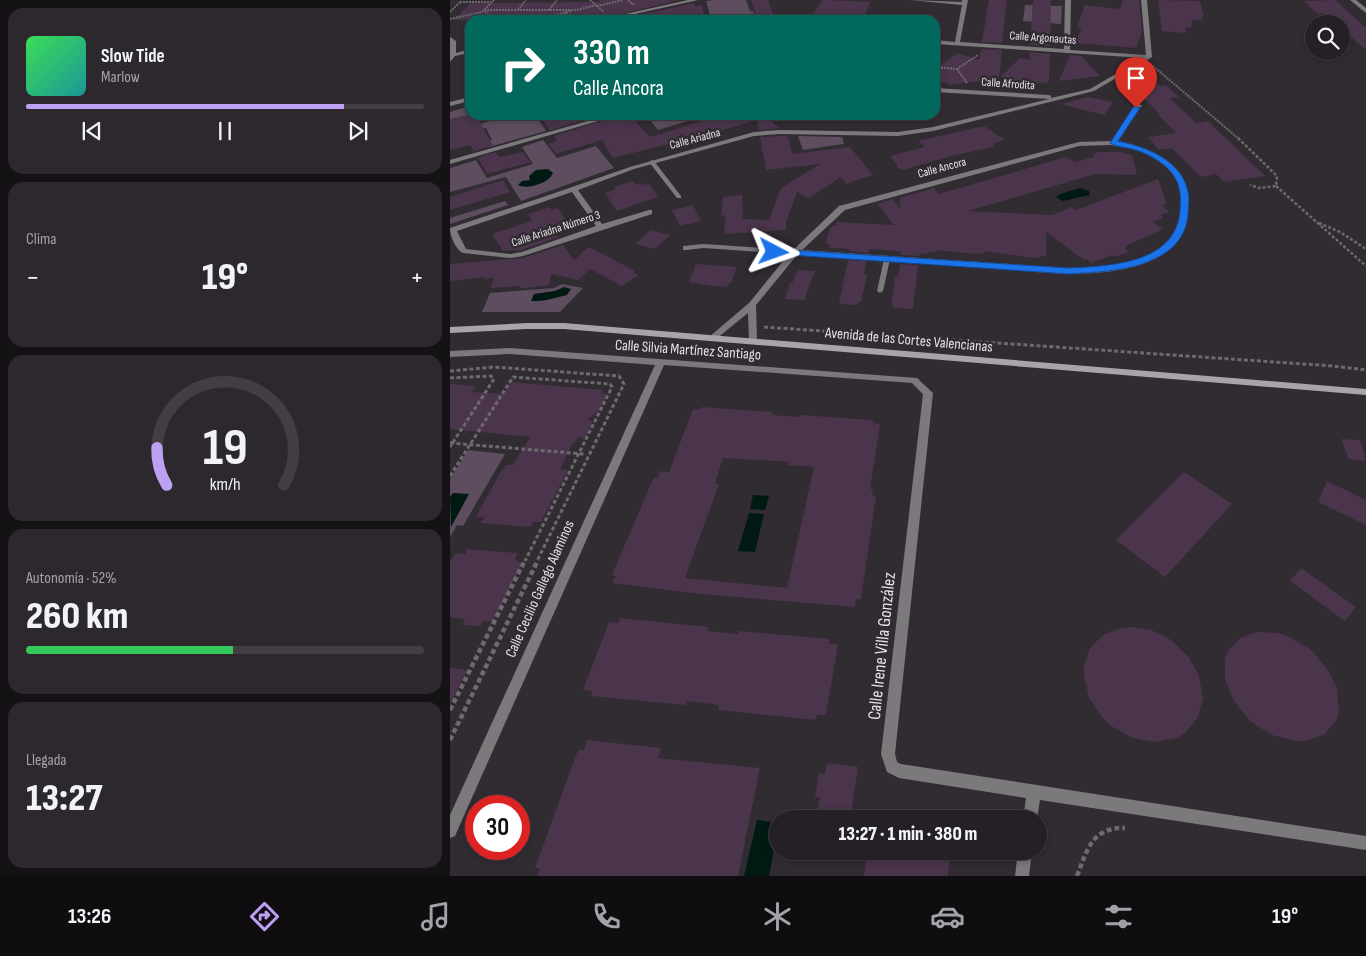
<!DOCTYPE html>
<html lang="es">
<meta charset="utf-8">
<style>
body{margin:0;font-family:"Sofia Sans Condensed",sans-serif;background:#2d282e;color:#f1f3f6;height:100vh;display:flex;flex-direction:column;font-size:19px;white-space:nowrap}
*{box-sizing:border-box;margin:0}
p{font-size:16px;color:#a3a3a7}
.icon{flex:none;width:28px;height:28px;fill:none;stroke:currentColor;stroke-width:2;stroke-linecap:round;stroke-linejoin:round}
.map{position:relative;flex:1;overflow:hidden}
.side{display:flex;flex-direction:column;gap:8px;padding:8px;background:#141215;width:450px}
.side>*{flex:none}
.top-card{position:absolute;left:15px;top:15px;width:475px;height:105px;border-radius:15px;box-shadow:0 2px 8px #0003,0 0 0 1px #423e43;background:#00695c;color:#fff;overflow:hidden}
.buttons{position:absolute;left:855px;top:15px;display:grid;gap:10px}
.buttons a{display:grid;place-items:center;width:45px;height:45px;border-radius:50%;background:#252026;box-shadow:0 2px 8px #0003,0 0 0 1px #423e43;font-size:25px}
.speed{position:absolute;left:15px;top:795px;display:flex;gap:10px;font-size:25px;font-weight:700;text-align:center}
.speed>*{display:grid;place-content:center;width:65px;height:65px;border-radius:50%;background:#252026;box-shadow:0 2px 8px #0003,0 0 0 1px #423e43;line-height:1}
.speed .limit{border:8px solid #d22;background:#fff;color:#111}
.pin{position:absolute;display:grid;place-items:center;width:42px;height:42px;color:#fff;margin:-51px -21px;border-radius:50% 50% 50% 0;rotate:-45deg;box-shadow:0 0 5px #0007}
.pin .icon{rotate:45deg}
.me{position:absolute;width:55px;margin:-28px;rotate:94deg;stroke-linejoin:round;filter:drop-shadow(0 0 4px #0008)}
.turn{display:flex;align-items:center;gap:18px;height:105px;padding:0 25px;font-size:22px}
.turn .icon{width:65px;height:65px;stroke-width:2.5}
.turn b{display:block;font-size:35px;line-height:42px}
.big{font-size:38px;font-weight:800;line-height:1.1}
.side .widget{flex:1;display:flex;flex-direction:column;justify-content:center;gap:8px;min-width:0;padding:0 18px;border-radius:15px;background:#2d282e}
.side .dial{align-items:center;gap:0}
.dial svg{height:130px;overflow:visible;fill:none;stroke:#423e43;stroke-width:7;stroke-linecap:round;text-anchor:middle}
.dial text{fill:#f1f3f6;stroke:none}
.song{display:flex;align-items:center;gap:15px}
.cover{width:60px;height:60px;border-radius:8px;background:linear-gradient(135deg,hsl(130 70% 55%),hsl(180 70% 35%))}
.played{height:5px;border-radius:2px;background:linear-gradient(90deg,#bca0f2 80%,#423e43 80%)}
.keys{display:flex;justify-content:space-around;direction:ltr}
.heat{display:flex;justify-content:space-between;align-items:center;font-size:28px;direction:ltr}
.charge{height:8px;border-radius:4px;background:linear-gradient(90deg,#34c759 52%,#423e43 0)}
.trip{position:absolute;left:319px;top:810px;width:278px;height:50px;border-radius:25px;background:#252026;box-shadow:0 2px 8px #0003,0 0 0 1px #423e43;font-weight:800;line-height:50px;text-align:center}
.menu{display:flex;height:80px;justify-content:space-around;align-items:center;background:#0f0d0f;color:#a3a3a7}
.menu .icon{width:35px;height:35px}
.menu .current{color:#bca0f2}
.menu b{font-size:22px;color:#f1f3f6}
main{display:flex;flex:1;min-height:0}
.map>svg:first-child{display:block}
.green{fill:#5d4d5e}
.water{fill:#001913}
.building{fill:#4a354c;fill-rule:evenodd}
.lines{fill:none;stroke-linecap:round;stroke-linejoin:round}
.path-far3{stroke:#6e696f;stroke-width:2;stroke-dasharray:2 1;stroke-linecap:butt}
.path-far2{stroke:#6e696f;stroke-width:2.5;stroke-dasharray:3 2;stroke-linecap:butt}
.path-far1{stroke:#6e696f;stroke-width:3;stroke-dasharray:4 2.5;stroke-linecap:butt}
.path{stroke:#6e696f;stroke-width:4.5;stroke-dasharray:5 3;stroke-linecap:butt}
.lane{fill:#7c797c;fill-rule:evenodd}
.street{fill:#7c797c;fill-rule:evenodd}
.secondary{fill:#a9a4a9;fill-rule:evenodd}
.route{fill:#1a73e8;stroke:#114b97}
.labels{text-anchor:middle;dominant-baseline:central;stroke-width:5;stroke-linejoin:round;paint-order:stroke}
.far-street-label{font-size:12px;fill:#e5e1e5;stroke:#312b32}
.street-label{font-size:15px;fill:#e5e1e5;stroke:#312b32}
.near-street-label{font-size:18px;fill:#e5e1e5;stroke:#312b32}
</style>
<main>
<section class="side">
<div class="widget">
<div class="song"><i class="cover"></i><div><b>Slow Tide</b><p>Marlow</p></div></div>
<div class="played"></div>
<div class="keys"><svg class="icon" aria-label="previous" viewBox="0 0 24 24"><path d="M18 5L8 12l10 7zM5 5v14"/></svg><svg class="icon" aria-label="pause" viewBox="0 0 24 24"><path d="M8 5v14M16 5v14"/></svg><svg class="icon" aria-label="next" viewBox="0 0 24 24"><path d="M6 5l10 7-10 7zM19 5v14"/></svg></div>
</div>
<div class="widget"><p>Clima</p>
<div class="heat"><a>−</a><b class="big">19°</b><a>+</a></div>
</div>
<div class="widget dial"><svg viewBox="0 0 100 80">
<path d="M14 69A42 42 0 1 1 86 69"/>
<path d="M14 69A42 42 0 0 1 8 46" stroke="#bca0f2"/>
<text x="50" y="56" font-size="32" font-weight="700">19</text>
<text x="50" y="72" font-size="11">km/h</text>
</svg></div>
<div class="widget"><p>Autonomía · 52%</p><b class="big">260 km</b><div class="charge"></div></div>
<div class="widget"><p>Llegada</p><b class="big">13:27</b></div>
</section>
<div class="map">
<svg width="916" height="876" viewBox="0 0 916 876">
<rect width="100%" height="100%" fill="#312b32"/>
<g class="green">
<path d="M266,0H296L300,11H303L305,18L263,20L262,15H260L256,1Z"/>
<path d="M575,5L612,6L611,24L573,21Z"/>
<path d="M20,106V115H54L0,130V112Z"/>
<path d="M63,115H85L96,131L39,147L36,142L42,140L36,128L29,130L26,125Z"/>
<path d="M196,115H236L241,120L208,130Z"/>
<path d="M348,136L392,137L394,144L353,150Z"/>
<path d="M93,140L107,158L146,146L164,168L71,201L56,177L0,192V168L26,160L37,178L83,164L72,147Z"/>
<path d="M55,201L58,205L0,224V218Z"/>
<path d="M112,284L133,288L110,312H32L40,293L104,288Z"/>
<path d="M18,450L55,454L13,526L7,525L0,537V479Z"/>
</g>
<g class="water">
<path d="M98,169L103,173C99,183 78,190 68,185L72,181L80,180L79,176L86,170Z"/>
<path d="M630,188L639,191L640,195L613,201L606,197C612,192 622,191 630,188Z"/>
<path d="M114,287L121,289L117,295C105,298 93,302 81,301L84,294L105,291Z"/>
<path d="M3,493L19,494L1,527L0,497Z"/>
<path d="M303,495L319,496L315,510L300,509Z"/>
<path d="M299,513L314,514L305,552L288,551Z"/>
<path d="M307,820L327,823V834L319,876H294Z"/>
</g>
<g class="building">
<path d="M148,0H229L146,20H3L21,3L151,2Z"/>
<path d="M301,0H318L325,20H307Z"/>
<path d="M372,0H378L420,2L413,20H360Z"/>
<path d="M539,0H557L552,43L532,42Z"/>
<path d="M583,0H601L600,46L580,45Z"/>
<path d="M673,0H689L692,32L686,48L625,43L632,28L627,27L635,5L670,9Z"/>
<path d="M708,0L750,1L754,17H752L753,21L742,20L741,28L735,27L736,33L712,31Z"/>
<path d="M885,0L916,28V50L891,28V24H886L875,14H868L854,1Z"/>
<path d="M244,3L245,6L252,5L255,20H242L241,17L210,20H167Z"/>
<path d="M531,49L552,50L549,79L542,87L536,88L529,81L499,85L497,82L492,83L485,72V68L508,53L529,60Z"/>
<path d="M580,52L600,54L599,82L565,87L551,76L570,58L580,60Z"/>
<path d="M620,55L631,56L650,76L609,81Z"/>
<path d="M694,75L699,76L711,86L716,85L729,97L720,98L746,123L758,121L815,176L774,182L766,174L751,177L722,148L709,150L698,137L726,133L706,112L709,113L674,78Z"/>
<path d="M638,97L663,102L654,115L610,104Z"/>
<path d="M17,115H26L43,146L24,151L20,145L0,150V119Z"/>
<path d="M89,115H152L100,130Z"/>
<path d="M171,115H177L178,122L184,120L200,137L252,121L245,115H314L329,128L309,130L307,120L229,143L227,142L163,158L152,140L106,154L98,144L107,141L104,136Z"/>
<path d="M534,126L555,140L544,143L543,147L501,156L453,170L447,168V164L440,156L475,147L468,141Z"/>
<path d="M329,136H338L342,154L400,147L423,175L396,184L391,177L359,198L347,192L336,222V230L274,234L276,215L271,216L273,197L292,195L293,219L319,220L331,188L370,164L316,170L310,137Z"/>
<path d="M46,152L49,157L73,152L80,162L37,174L28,158Z"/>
<path d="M649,152H670L682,155L687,175L645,174L518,211L602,215L622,207L626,210L708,179L717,204L712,205L719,212L711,215L714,218L703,222L713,229L676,246L677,247L674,248L679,252L665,257L662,255L641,263L637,259L634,260L596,232V256L583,258L534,251V253L527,254L486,250V252H479L478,254L470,253L469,256L451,255V252L447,251L419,249L418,253L399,251L400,249L379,248L380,244L375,243L380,229L382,226H386L387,222L444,225L427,204L443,199L450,209V198L484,188L489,194L616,157L625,162L644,157L643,154Z"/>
<path d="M53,180L60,192L0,210V197Z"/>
<path d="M183,181L186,185L192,183L194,185L199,184L208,197L167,211L155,193L166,189L164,187Z"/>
<path d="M243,205L251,221L230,226L222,210Z"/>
<path d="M99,207L102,210L108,208L116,220L113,222L114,224L108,226L111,230L104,232L108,237L72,250L53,251L42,234L82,221L78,214Z"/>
<path d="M200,230L220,235L205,249L186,244Z"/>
<path d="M113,245L124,260L137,248H141L185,271L183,272L189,275L172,286L140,269L128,280L101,274L99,285L77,288H70V286L41,288L44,278L34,279L35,277L0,281V264L73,258Z"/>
<path d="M398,260L416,261L414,274L417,275L411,302H408L407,305L389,304Z"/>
<path d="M246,264L287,267L281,283H279L277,287L262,286L239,282Z"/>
<path d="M450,264L468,265L463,309L443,308L444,305H441L445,277H448Z"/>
<path d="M348,270L365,271L354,300L335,299L340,282L342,283Z"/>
<path d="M61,382L153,390L151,393L157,394L151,409L138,419L143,422L135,438L128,437L125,443H123L110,469L118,470L91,522H83L81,527L31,523L34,517H26L50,473L56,465H63L80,437L0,429V384L26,386L22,392L54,394Z"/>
<path d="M251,407L323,412L322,415L350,417V415L423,420V423L430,424L420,489H423L422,496H426L411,599H406L405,607L251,594L162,583L166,576L162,575L204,477L208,478L210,471L219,472L243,409L250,410ZM273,458L339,462L338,465L364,467L337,588L235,578L269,484L265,483Z"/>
<path d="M891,439L910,440L916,461L899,459Z"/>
<path d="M734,472L782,504L715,577L666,540Z"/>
<path d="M877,481L916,500V525L868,502Z"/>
<path d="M17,549L67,553L65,559L72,564L46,616L42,621H33L30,626L12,625L15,619L0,617V562L6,553L15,554Z"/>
<path d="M851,568L906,607L895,621L840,581Z"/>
<path d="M170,618L259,627L257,631L288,634L289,631L380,639L379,644H388L376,715H367L366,720L268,710L269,705L237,701L236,705L141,696L142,691L133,690L159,622L168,623Z"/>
<path d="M681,627L701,630L721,640L738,656L749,676L753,698L748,717L735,733L727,738L705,742L682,738L661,726L652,717L639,698L634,676V666L640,648L653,635L671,628Z"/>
<path d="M807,632L828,633L839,637L860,649L876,667L887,688L889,709L887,719L875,734L856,741H845L822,735L800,721L784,701L775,679V659L778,651L790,638Z"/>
<path d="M0,668L17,670L0,703Z"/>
<path d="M137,740L211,748L208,758L310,768L288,876H87L90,868H85L128,750H134Z"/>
<path d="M377,763L408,767L401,813L368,809L370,797H365L369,773L375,774Z"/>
<path d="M417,851H500L498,876H414Z"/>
</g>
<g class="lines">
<g class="path-far3">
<path d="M140,0L153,11"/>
<path d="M178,0L184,5"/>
<path d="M10,2H41"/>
<path d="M147,6L173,0"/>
<path d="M34,10H127"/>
<path d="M68,10L76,0"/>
<path d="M99,10L107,0"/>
<path d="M127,10L146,5"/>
<path d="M35,11L42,20"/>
<path d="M0,12L10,2"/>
<path d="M115,13L122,20"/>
<path d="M0,19L32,12L44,0"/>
<path d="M84,20L121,11"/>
<path d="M134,20L143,18"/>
<path d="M14,36L20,35"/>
<path d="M703,66L789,139"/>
<path d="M485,67L507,69L528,55"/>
<path d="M507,69L517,83"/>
</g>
<g class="path-far2">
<path d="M788,138L827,176L826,186L809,188L800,185"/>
<path d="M826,186L916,266"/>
<path d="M869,223L890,232L916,249"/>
</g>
<g class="path-far1">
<path d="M314,327L883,366L916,370"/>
<path d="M0,371L44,367L169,376L174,384L87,561"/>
<path d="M0,378L41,376L44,379L0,447"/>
<path d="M0,443L134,454"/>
<path d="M0,476L63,377L160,384L162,387L75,561"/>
</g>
<g class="path">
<path d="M0,710L75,560"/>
<path d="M0,740L88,560"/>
<path d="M627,876C637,850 642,827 675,828"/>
</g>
<g class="lane">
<path d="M202,160L204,161L231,196V198H227L199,162Z"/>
<path d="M437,257L440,259L433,291L430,293L427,291L434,259Z"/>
</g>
<g class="street">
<path d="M238,0H248L158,20H148Z"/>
<path d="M460,0L512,2V0H518L510,42L614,49L615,0H621L620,50L696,55L691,0H697L702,57L644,91L483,131L448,136L329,134L304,136L184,169L128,190L152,224L199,210H202V214L73,256L61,258L13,253C6,250 0,236 0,228L99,195L180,167L304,132L329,130L448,132L483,127L599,99L485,92V88L599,95L601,96V98L640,89L693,58L485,44V40L505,42L512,5ZM122,192L146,226L72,252L61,254L16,249L7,231Z"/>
<path d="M900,0H906L916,8V13Z"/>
<path d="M0,37L6,41V53L20,49V53L5,56L0,62Z"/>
<path d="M20,97V101L0,106V102Z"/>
<path d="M689,104L692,106L686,111L668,142C695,145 729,160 737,188C739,194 738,201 738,207C737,223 732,237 721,248C707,261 687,267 669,270C627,278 583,271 540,268C476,264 411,259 347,255L306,305L307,341L306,343H300L299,341L298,313L266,339H260L259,337L299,303L339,254L254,248L236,250H233V246L254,244L343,250L389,206L629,142L662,141L682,109ZM660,145C686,147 719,159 729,185C732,194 731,204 730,212C729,226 723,240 711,248C685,268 650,268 619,268L352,250L395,210L629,146Z"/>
<path d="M159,115H169L0,164V160Z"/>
<path d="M60,348L467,378L483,393L445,754L447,762L451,764L916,836V850L590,800L587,819H573L576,798L449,778L437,772L431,754L473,394L462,383L214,365L5,836L0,838V815L205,365L60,354L0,357V351Z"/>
<path d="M568,851H582L579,876H565Z"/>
</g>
<path class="secondary" d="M77,323H114L916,389V395L114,329H77L0,333V327Z"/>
</g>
<path class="route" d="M684,106L690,108L668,141C696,147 732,160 738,192C740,199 738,207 738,215C737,230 728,245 715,253C687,271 651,272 619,274L324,254L320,252L324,249L619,268C659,266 726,264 730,211C731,196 731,184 721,172C712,161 695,152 682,149C674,147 666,147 660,143Z"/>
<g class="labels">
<g class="far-street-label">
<text transform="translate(593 38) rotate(4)">Calle Argonautas</text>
<text transform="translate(558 84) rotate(4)">Calle Afrodita</text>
<text transform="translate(245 139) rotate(-15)">Calle Ariadna</text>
<text transform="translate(492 168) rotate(-15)">Calle Ancora</text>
<text transform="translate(106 229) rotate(-18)">Calle Ariadna Número 3</text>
</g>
<g class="street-label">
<text transform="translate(459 340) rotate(5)">Avenida de las Cortes Valencianas</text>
<text transform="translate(238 350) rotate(4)">Calle Silvia Martínez Santiago</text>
<text transform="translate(90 589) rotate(-66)">Calle Cecilio Gallego Alaminos</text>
</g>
<g class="near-street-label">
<text transform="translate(432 646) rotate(-84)">Calle Irene Villa González</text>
</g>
</g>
</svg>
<div class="buttons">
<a><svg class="icon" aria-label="search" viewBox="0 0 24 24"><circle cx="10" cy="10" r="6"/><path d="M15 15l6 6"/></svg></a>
</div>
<div class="speed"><div class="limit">30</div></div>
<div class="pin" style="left:686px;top:108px;background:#d93025"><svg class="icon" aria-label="arrive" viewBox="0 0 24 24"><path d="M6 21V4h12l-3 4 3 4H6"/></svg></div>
<svg class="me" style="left:324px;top:252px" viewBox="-20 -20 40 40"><path d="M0-17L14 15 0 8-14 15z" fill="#1a73e8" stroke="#fff" stroke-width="4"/></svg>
<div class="trip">13:27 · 1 min · 380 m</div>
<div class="top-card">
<div class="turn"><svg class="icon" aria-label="right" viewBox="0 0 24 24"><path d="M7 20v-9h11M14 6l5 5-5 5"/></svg><div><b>330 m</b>Calle Ancora</div></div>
</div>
</div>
</main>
<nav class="menu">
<b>13:26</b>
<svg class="icon current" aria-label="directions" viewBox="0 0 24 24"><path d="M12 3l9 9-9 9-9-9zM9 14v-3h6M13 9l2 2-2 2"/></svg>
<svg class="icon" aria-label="music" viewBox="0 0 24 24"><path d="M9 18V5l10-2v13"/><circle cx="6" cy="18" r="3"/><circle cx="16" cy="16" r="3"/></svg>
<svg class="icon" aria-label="phone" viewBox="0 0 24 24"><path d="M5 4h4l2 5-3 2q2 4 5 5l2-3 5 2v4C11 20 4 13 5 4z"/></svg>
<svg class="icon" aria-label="climate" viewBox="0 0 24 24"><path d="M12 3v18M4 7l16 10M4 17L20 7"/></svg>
<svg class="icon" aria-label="car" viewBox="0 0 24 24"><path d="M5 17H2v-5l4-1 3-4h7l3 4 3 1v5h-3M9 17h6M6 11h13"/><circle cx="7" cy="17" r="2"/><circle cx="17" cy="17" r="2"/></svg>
<svg class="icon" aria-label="filters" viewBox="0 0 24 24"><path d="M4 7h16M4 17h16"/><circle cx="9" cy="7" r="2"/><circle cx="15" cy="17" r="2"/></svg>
<b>19°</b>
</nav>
